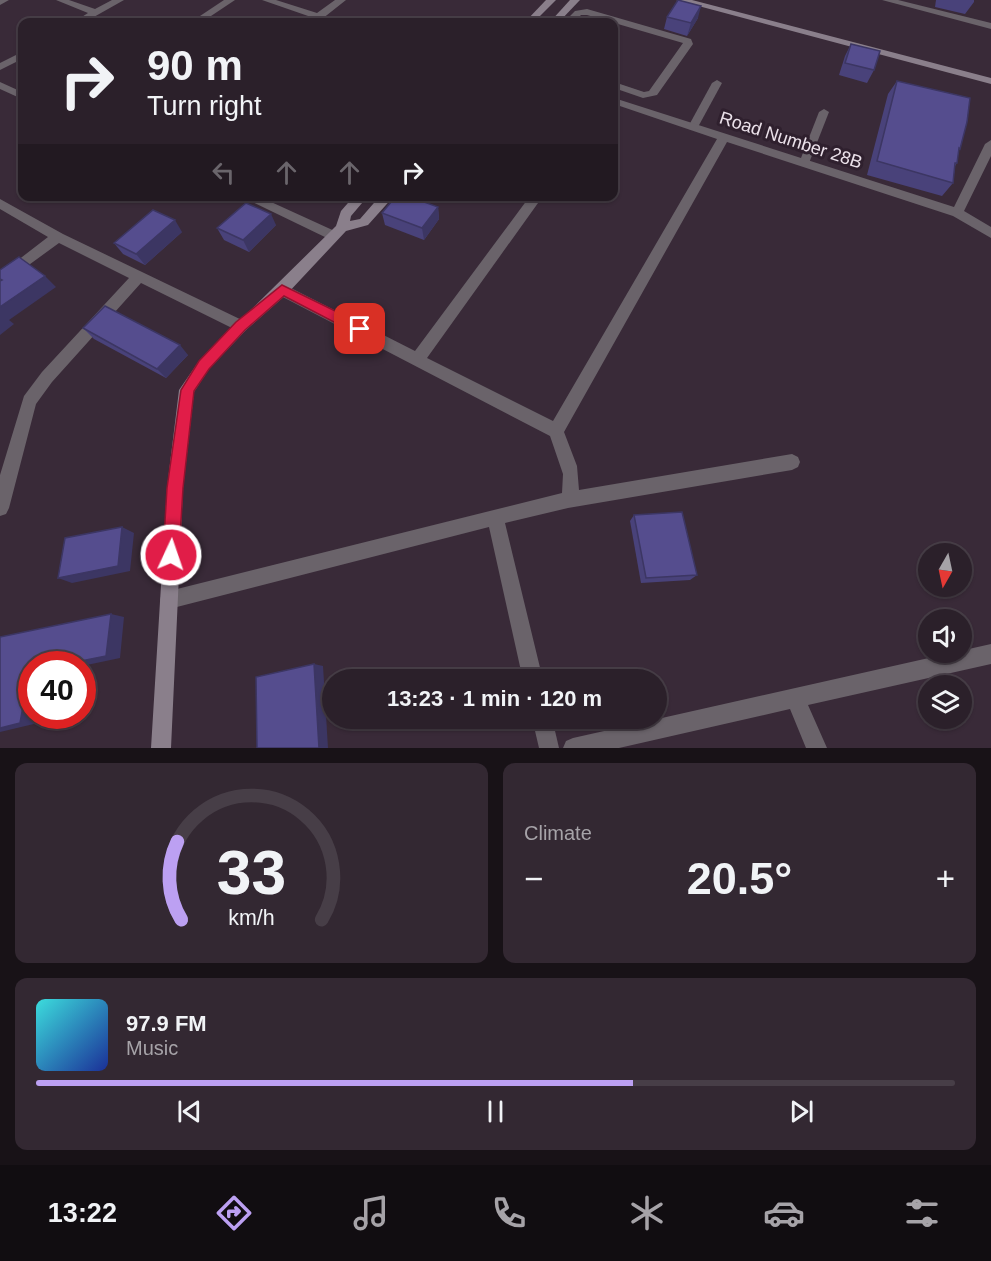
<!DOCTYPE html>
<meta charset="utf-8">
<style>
body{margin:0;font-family:Arial,sans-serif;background:#332832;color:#f1f3f6;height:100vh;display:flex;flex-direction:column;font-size:22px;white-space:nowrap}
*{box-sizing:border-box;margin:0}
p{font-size:20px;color:#a6a3a8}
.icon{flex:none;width:33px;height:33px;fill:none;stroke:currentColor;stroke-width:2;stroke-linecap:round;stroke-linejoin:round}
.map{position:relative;height:748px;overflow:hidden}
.sheet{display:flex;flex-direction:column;gap:15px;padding:15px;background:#181217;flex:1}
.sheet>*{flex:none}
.hud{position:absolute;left:18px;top:18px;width:600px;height:183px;border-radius:12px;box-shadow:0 2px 4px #0004,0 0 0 2px #473e47;background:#2b202a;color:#f1f3f6;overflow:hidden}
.needle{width:39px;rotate:189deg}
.fabs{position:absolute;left:918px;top:543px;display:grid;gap:12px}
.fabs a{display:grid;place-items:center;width:54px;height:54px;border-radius:50%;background:#2b202a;box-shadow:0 2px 4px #0004,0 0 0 2px #473e47;font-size:30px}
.speed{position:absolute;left:18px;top:651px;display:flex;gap:12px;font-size:30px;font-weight:700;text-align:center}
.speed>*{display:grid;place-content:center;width:78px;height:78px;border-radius:50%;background:#2b202a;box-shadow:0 2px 4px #0004,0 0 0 2px #473e47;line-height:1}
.speed .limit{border:9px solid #d22;background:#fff;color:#111}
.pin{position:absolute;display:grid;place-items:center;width:51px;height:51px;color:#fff;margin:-26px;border-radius:12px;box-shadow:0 3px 9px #0006}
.me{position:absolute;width:66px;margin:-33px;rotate:3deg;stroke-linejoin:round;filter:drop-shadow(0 0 4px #0008)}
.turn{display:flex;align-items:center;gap:21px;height:126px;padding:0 30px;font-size:27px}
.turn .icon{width:78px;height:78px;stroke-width:2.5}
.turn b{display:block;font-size:42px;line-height:51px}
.lanes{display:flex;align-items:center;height:57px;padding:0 30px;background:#0003;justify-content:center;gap:30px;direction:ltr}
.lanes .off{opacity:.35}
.big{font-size:45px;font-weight:700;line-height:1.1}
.sheet .widget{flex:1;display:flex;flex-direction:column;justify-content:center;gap:9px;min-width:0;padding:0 21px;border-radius:12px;background:#332832}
.sheet .dial{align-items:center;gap:0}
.dial svg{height:156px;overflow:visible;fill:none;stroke:#473e47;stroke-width:7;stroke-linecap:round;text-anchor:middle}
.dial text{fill:#f1f3f6;stroke:none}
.song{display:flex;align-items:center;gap:18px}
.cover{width:72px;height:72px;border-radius:9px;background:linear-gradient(135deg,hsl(180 70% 55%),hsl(230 70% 35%))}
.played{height:6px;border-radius:3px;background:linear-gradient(90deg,#bca0f2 65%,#473e47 65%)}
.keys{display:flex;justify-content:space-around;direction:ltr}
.heat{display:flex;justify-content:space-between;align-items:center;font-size:33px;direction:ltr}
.sheet .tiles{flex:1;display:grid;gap:15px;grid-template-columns:1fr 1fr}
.widget:last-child{grid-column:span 2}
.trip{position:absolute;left:322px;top:669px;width:345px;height:60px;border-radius:30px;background:#2b202a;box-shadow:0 2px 4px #0004,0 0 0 2px #473e47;font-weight:700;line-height:60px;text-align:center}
.menu{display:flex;height:96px;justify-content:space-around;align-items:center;background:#110d11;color:#a6a3a8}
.menu .icon{width:42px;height:42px}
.menu .on{color:#bca0f2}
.menu b{font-size:27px;color:#f1f3f6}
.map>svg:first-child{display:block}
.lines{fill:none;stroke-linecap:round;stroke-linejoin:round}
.lane{fill:#6a636a;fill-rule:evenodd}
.street{fill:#6a636a;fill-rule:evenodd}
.secondary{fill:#8a7f8b;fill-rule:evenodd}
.wall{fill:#49427a}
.shaded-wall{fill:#3c3663}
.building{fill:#554d8e;stroke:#3c3663;stroke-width:1.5}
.route{fill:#e11d48;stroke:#92132f;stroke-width:1.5}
.labels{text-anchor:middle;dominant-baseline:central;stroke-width:6;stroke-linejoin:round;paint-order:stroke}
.far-street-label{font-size:18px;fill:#ebe1ea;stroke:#2f202e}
</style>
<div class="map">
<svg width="991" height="748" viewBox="0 0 991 748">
<rect width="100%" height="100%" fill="#392a38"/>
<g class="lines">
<g class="lane">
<path d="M717,80L722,83L698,127L693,130L689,129L688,127L712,83Z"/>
<path d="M824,109L829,112L809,163L808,165H800L799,163L819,112Z"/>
</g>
<g class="street">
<path d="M0,0H9L0,5Z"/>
<path d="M56,0H69L95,9L112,0H124L85,22H74L88,13Z"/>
<path d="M224,0H235L202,22H191Z"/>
<path d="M262,0H276L317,13L335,0H346L322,19L316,22H308L311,17Z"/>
<path d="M882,0H898L991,23V29Z"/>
<path d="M587,9L691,39L693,44L657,95L643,98L614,88V82L644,92L649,91L683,43L587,15H581L574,22H564L575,11Z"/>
<path d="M22,52V59L0,70V63Z"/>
<path d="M0,82L22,92V99L0,89Z"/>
<path d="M614,98L954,207L985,144L991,140V156L964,211L991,227V238L953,216L727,142L564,432L577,466L579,490L792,454L798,457L800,462L798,467L792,470L568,508L505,523L543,680H523L489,527L169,609L162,607L160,600L162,593L169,591L562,493L563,474L550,436L277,294L275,290L277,286H287L415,351L530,196H543L427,358L553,421L717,139L614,104Z"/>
<path d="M240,196H258L339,233L340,236L334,241L329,239Z"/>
<path d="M0,199L63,234L246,322L248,326L246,330H236L141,283L52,382L36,404L9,508L6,514L0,516V475L24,396L42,372L129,278L59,243L0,286V274L48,237L0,209Z"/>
<path d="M991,644V664L808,705L827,748H806L790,709L619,748H563L566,741L573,738Z"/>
<path d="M532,718H552L559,748H539Z"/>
</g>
<g class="secondary">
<path d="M546,0H556L534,22H525Z"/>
<path d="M570,0H580L559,22H550Z"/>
<path d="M676,0H692L991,78V84Z"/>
<path d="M354,196H368L351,216L350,221L360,219L380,196H394L368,225L346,231L287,294L246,330L209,369L194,392L183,488L171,748H151L167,488L179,390L199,361L336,226L341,211Z"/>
</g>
</g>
<g class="wall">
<path d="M936,0H974V2L965,14L935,7Z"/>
<path d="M667,17L698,18L687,36L664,29Z"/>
<path d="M851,44L874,70L867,83L839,75L845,56Z"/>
<path d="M897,81L960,149L958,151L957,163L955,166L953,183L942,196L867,175L888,94Z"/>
<path d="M438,207L439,219L424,240L385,225L382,213Z"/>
<path d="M276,225L249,252L224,240L217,228Z"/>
<path d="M182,232L145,265L123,254L114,243Z"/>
<path d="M83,328L188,355L166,378L94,339Z"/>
<path d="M634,515L697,575L690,580L641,583L630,521Z"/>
</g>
<g class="shaded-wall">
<path d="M701,6L698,18L687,36L691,23Z"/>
<path d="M438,207L439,219L424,240L422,228Z"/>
<path d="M271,214L276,225L249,252L243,240Z"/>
<path d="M175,220L182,232L145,265L136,254Z"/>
<path d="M45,276L56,287L9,320L14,324L0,335V307Z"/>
<path d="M180,345L188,355L166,378L157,369Z"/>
<path d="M122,527L134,533L130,571L72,583L58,578Z"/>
<path d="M111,614L124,617L120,658L82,666V664H66Z"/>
<path d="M314,664L323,666L328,748H319Z"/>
<path d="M32,672V716H39L38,723L0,732V728L29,673Z"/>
</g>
<g class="building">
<path d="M678,0L701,6L691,23L667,17Z"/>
<path d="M851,44L880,51L874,70L845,63Z"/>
<path d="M897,81L970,98L967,122L960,149L959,148L957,163H955L953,183L877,161Z"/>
<path d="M396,196H408L438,207L422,228L382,213Z"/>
<path d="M246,203L271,214L243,240L217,228Z"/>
<path d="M153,210L175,220L136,254L114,243Z"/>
<path d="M19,257L45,276L0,307V281L2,280L0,279V270Z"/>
<path d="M105,306L180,345L157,369L83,328Z"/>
<path d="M682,512L697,575L646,578L634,515Z"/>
<path d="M122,527L118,566L58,578L65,538Z"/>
<path d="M111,614L106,656L66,664H32V672L29,673L20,723L0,728V637Z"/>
<path d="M314,664L319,748H257L256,677Z"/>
</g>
<path class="route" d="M282,285L364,325L366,329L360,334L355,333L284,296L245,330L209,369L194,391L183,488L179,555L177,561L171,563L166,561L163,555L167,488L181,390L199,361L236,322Z"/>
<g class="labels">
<g class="far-street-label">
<text transform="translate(791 140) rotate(18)">Road Number 28B</text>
</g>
</g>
</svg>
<div class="fabs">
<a><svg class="needle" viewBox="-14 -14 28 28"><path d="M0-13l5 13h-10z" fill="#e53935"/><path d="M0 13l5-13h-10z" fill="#a6a3a8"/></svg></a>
<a><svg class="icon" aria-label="sound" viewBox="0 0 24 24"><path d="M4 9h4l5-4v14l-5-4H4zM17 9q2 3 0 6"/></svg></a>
<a><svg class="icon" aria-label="layers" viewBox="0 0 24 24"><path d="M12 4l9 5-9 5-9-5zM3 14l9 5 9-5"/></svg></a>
</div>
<div class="speed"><div class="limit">40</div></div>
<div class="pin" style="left:360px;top:329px;background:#d93025"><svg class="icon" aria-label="arrive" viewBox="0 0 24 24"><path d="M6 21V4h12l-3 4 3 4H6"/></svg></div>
<svg class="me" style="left:171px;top:555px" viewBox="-20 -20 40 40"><circle r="17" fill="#e11d48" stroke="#fff" stroke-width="3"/><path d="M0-11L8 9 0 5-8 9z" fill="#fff"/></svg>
<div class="trip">13:23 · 1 min · 120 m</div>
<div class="hud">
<div class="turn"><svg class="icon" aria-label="right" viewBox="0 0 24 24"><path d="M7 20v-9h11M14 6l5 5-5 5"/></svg><div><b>90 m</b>Turn right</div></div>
<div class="lanes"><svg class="icon off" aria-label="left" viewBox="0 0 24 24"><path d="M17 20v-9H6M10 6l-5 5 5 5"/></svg><svg class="icon off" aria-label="ahead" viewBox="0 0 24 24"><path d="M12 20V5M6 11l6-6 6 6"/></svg><svg class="icon off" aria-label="ahead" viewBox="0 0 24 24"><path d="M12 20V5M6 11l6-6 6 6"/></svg><svg class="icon" aria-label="right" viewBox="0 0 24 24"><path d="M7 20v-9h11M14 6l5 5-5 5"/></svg></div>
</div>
</div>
<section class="sheet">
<div class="tiles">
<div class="widget dial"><svg viewBox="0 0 100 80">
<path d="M14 69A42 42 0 1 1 86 69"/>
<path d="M14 69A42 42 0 0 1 12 29" stroke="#bca0f2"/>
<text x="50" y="56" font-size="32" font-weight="700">33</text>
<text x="50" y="72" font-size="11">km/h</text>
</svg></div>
<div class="widget"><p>Climate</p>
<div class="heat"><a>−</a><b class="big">20.5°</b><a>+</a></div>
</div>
<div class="widget">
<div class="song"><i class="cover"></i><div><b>97.9 FM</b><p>Music</p></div></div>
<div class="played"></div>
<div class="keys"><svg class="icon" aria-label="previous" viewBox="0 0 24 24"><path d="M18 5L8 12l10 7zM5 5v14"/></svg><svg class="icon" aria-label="pause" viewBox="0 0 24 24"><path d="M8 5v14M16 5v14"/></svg><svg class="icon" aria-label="next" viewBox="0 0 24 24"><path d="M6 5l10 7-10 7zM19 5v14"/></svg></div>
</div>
</div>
</section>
<nav class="menu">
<b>13:22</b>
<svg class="icon on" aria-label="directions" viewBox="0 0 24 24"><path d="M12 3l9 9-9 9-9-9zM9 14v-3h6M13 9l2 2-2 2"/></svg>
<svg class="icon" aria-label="music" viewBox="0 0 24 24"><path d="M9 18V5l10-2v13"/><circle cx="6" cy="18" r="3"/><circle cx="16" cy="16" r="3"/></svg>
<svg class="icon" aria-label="phone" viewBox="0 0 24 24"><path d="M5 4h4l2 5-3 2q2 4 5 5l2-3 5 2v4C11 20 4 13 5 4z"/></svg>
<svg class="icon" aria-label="climate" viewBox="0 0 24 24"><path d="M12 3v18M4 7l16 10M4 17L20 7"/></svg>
<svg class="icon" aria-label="car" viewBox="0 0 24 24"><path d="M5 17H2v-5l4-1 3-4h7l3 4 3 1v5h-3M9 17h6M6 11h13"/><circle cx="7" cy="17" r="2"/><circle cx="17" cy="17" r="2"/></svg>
<svg class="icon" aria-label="filters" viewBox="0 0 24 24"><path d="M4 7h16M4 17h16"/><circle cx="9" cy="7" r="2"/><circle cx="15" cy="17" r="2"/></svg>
</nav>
